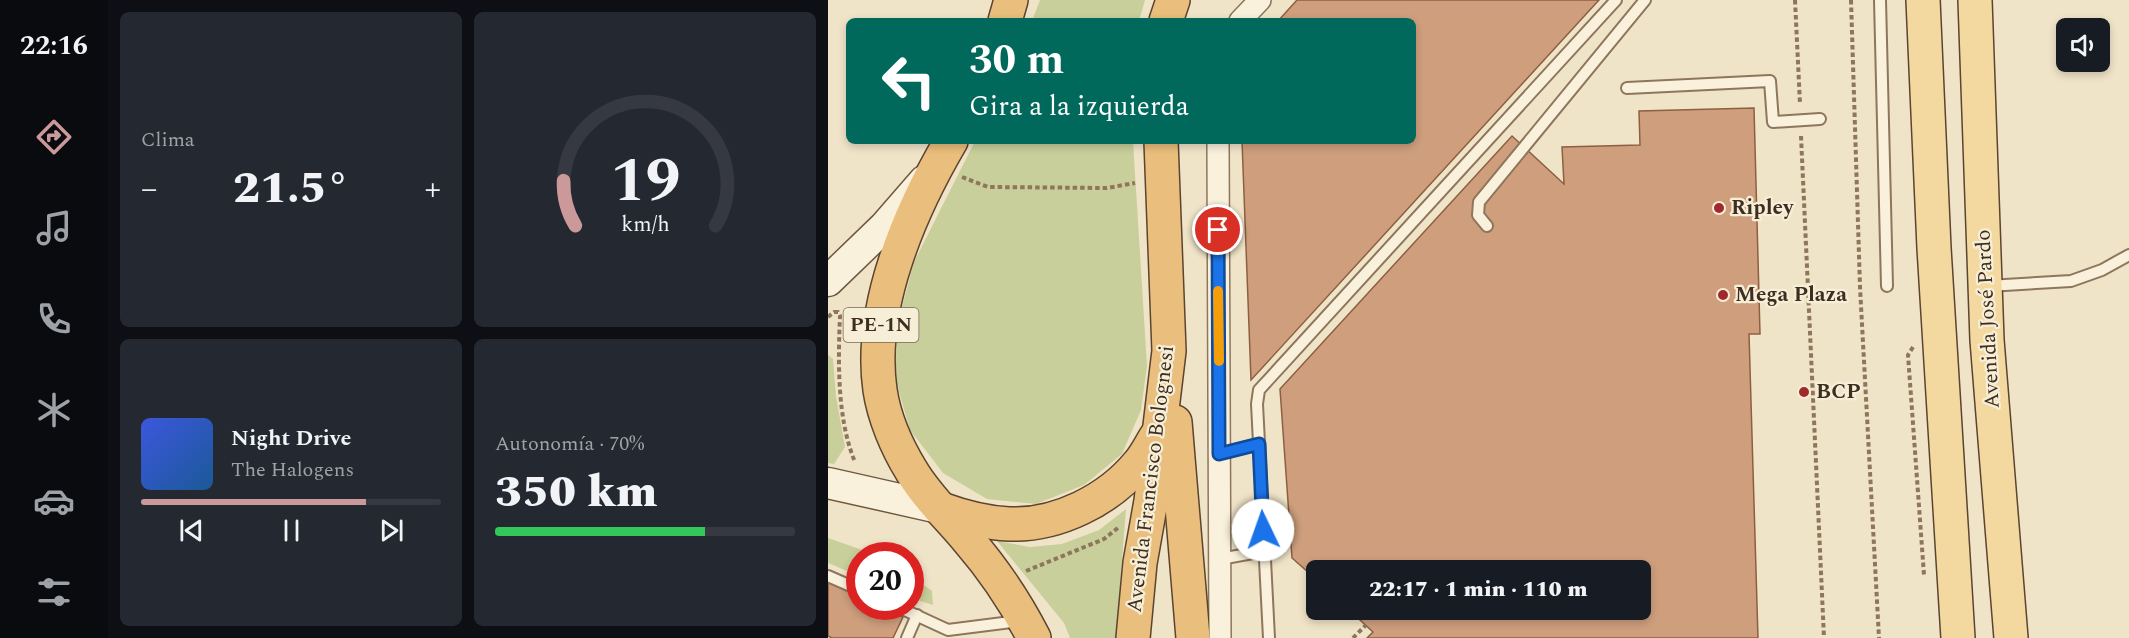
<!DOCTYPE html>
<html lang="es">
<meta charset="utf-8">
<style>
body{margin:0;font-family:Spectral,serif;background:#242831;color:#f1f3f6;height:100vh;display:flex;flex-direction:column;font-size:22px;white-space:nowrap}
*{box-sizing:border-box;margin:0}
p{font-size:20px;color:#9ea1a6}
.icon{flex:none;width:33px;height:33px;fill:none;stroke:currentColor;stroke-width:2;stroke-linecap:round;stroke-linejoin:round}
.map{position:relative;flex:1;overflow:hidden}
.side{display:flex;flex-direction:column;gap:12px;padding:12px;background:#0d0f14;width:720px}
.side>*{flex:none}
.guide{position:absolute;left:18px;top:18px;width:570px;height:126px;border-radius:9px;box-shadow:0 3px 9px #0003;background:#00695c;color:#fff;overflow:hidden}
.tools{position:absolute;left:1228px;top:18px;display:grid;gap:12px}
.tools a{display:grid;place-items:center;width:54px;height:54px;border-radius:9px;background:#171b24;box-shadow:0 3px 9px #0003;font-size:30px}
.speed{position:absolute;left:18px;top:542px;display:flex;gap:12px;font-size:30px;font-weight:700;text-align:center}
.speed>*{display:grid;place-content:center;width:78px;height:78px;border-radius:50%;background:#171b24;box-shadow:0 3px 9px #0003;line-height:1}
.speed .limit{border:9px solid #d22;background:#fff;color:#111}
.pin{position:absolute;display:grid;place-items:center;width:51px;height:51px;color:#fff;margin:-26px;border:3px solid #fff;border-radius:50%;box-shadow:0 2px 6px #0007}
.me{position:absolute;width:66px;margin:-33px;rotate:357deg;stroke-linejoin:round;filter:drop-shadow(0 0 4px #0008)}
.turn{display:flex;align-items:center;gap:21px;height:126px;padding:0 24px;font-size:27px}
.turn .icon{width:78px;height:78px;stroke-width:2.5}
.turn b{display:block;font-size:42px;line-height:51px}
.big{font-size:45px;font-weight:800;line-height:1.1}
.side .widget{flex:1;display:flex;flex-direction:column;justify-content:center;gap:9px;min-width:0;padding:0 21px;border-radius:9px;background:#242831}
.side .dial{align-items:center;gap:0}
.dial svg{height:156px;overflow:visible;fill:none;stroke:#363941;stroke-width:7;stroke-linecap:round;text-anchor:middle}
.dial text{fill:#f1f3f6;stroke:none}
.song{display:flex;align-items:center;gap:18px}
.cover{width:72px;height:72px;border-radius:9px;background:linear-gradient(135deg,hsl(230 70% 55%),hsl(210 70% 35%))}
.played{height:6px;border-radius:3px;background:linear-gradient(90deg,#cc999b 75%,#363941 75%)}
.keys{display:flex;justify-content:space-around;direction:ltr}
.heat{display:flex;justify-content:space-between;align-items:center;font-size:33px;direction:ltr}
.charge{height:9px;border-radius:4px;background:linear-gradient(90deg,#34c759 70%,#363941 0)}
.side .tiles{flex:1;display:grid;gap:12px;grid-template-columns:repeat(2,1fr)}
.trip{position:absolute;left:478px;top:560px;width:345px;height:60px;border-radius:9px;background:#171b24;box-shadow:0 3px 9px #0003;font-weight:800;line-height:60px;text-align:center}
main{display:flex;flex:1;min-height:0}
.tab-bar{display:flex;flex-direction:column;width:108px;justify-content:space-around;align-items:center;background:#090b0e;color:#9ea1a6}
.tab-bar .icon{width:42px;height:42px}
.tab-bar .current{color:#cc999b}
.tab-bar b{font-size:27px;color:#f1f3f6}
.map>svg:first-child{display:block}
.green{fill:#c9cf9b}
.building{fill:#cf9f7d;stroke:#8d5f41;stroke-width:1.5}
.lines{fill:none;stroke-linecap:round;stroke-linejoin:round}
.service-casing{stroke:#8d765c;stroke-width:14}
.minor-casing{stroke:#8d765c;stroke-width:24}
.secondary-casing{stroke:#6f573f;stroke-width:33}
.primary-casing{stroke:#5b4430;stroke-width:36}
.trunk-casing{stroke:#5b4430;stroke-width:36}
.path{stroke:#8d765c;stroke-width:4;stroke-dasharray:4.5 3;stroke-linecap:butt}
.service{stroke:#faf1dc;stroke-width:10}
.minor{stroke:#faf1dc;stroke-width:21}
.secondary{stroke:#faf1dc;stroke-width:30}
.primary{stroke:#f3d9a0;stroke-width:33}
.trunk{stroke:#eabe7c;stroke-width:33}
.route-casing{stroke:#114b97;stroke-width:15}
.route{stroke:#1a73e8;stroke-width:10}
.slow{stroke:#f59e0b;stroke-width:10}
.poi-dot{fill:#9e2a2b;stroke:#f7eed8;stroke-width:2}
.labels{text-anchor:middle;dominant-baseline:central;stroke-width:4.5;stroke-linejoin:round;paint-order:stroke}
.shield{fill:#f7eed8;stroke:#756857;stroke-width:1.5}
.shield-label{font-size:20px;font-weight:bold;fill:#3d2e20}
.poi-label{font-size:21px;font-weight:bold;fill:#3d2e20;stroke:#f7eed8;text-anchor:start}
.street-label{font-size:21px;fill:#3d2e20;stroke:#f7eed8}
</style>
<main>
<nav class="tab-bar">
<b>22:16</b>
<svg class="icon current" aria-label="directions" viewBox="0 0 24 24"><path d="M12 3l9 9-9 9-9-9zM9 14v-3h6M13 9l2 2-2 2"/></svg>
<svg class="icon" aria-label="music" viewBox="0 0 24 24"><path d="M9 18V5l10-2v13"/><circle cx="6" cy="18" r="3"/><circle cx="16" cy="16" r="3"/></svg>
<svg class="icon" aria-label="phone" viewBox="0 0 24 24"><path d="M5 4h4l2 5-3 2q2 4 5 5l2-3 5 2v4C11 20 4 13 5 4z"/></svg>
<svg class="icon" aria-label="climate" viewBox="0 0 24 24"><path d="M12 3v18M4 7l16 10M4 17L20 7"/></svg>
<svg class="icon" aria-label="car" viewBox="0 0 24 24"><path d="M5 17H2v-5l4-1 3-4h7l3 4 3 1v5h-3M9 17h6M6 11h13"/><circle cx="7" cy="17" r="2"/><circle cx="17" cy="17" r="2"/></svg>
<svg class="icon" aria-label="filters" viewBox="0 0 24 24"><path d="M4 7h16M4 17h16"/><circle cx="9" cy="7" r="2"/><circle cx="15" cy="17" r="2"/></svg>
</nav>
<section class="side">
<div class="tiles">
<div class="widget"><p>Clima</p>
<div class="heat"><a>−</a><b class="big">21.5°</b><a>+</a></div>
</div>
<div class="widget dial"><svg viewBox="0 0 100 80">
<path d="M14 69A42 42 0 1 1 86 69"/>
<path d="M14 69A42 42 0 0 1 8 46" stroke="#cc999b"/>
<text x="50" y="56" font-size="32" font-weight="700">19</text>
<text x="50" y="72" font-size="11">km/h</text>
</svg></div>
<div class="widget">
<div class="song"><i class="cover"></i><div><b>Night Drive</b><p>The Halogens</p></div></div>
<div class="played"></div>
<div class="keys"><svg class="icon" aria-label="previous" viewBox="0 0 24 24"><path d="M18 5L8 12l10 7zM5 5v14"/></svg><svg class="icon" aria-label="pause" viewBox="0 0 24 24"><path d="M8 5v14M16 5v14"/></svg><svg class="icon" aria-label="next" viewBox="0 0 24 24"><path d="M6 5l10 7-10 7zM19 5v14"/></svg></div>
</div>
<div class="widget"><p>Autonomía · 70%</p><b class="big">350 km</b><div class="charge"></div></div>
</div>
</section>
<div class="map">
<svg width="1301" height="638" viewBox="0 0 1301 638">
<rect width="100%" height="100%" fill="#f0e4c8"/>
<g class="green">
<path d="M212,0H317L311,21H204Z"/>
<path d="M147,141H305L319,366L313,410L294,454L256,485L208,504L159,499L115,473L82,430L67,378L70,322L86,262Z"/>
<path d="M0,355L5,359L8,396L17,447L6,464L0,463Z"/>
<path d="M298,509L288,638H242L236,623L169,541L202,547L234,544L271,530Z"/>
<path d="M0,538L49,555H32L31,576L0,563Z"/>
<path d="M82,575L104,591L105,605L83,598Z"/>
</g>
<g class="building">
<path d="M469,0H771L423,380L414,141H585V21H450Z"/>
<path d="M926,108L932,334H921L930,638H539L545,632L520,609H813V570H489V580L464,558L452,389L684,136L736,184L734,147L812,145L811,111Z"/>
<path d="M0,582L32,597V606H52L75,617L65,638H4L0,636Z"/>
</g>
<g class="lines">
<defs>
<g id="service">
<path d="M1052,0L1059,286"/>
<path d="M799,88L942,81L945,122L992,119"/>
<path d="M659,226L650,215L651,202L817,0"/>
<path d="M1160,286L1243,281L1274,270L1301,255"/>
<path d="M391,454L431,444"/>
<path d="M392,559L436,551"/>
<path d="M0,576L32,590"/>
<path d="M68,606L120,630L191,621"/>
<path d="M79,638L89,615"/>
<path d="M441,638L429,404L431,390L788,0"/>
</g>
<g id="minor">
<path d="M412,21L432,0"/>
<path d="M390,141L392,638"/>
</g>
<g id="secondary">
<path d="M0,281L56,227L96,181"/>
<path d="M0,483L111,508"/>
</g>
<g id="primary">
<path d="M1095,0L1106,248L1130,638"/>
<path d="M1147,0L1159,340L1183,638"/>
</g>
<g id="trunk">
<path d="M177,21L183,0"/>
<path d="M338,21L345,0"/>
<path d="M123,141C82,211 40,307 52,390C56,417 69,447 83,470C98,496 121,517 140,540C166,570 188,603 206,638"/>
<path d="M347,422L365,638"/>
<path d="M113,509C135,517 157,523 181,524C229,526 281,500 311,463C318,455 323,444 329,435"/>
<path d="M305,638L312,563L323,501L341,351L333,141"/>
</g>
</defs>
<use href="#service" class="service-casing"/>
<use href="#minor" class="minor-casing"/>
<use href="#secondary" class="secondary-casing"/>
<use href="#primary" class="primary-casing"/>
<use href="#trunk" class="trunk-casing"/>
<g class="path">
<path d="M967,0L972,104"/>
<path d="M1023,0L1032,287L1051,638"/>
<path d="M973,136L996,638"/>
<path d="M134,177L160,187L279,188L307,183"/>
<path d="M0,317L6,312H10L12,316C10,362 9,419 27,462"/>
<path d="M1085,347L1080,355L1096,575"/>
<path d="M198,571L276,539L291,527"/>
<path d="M525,638L538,625"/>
</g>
<use href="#service" class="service"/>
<use href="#minor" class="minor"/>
<use href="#secondary" class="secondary"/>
<use href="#primary" class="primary"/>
<use href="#trunk" class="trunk"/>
</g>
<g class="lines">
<defs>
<path id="route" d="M390,230L391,454L431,444L435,530"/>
</defs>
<use href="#route" class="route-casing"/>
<use href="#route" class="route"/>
<path class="slow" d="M390,291L391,361"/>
</g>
<g class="poi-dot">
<circle cx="891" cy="208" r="6"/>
<circle cx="895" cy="295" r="6"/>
<circle cx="976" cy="392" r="6"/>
</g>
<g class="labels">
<rect class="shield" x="15.5" y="308" width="75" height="34" rx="4.5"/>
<g class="shield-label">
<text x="53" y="325">PE-1N</text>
</g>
<g class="poi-label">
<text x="903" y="208">Ripley</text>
<text x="907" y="295">Mega Plaza</text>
<text x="988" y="392">BCP</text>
</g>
<g class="street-label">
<text transform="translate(1160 319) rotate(-93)">Avenida José Pardo</text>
<text transform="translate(323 479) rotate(-83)">Avenida Francisco Bolognesi</text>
</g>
</g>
</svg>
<div class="tools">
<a><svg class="icon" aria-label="sound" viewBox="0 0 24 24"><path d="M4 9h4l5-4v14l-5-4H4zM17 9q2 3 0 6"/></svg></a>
</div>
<div class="speed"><div class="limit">20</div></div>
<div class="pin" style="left:390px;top:230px;background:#d93025"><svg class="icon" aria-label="arrive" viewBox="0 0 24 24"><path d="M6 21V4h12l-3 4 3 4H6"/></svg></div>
<svg class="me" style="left:435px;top:530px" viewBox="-20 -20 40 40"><circle r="19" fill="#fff"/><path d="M0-13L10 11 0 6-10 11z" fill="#1a73e8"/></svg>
<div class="trip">22:17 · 1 min · 110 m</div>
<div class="guide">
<div class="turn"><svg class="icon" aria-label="left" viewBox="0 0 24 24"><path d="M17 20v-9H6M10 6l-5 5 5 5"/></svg><div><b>30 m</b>Gira a la izquierda</div></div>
</div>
</div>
</main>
